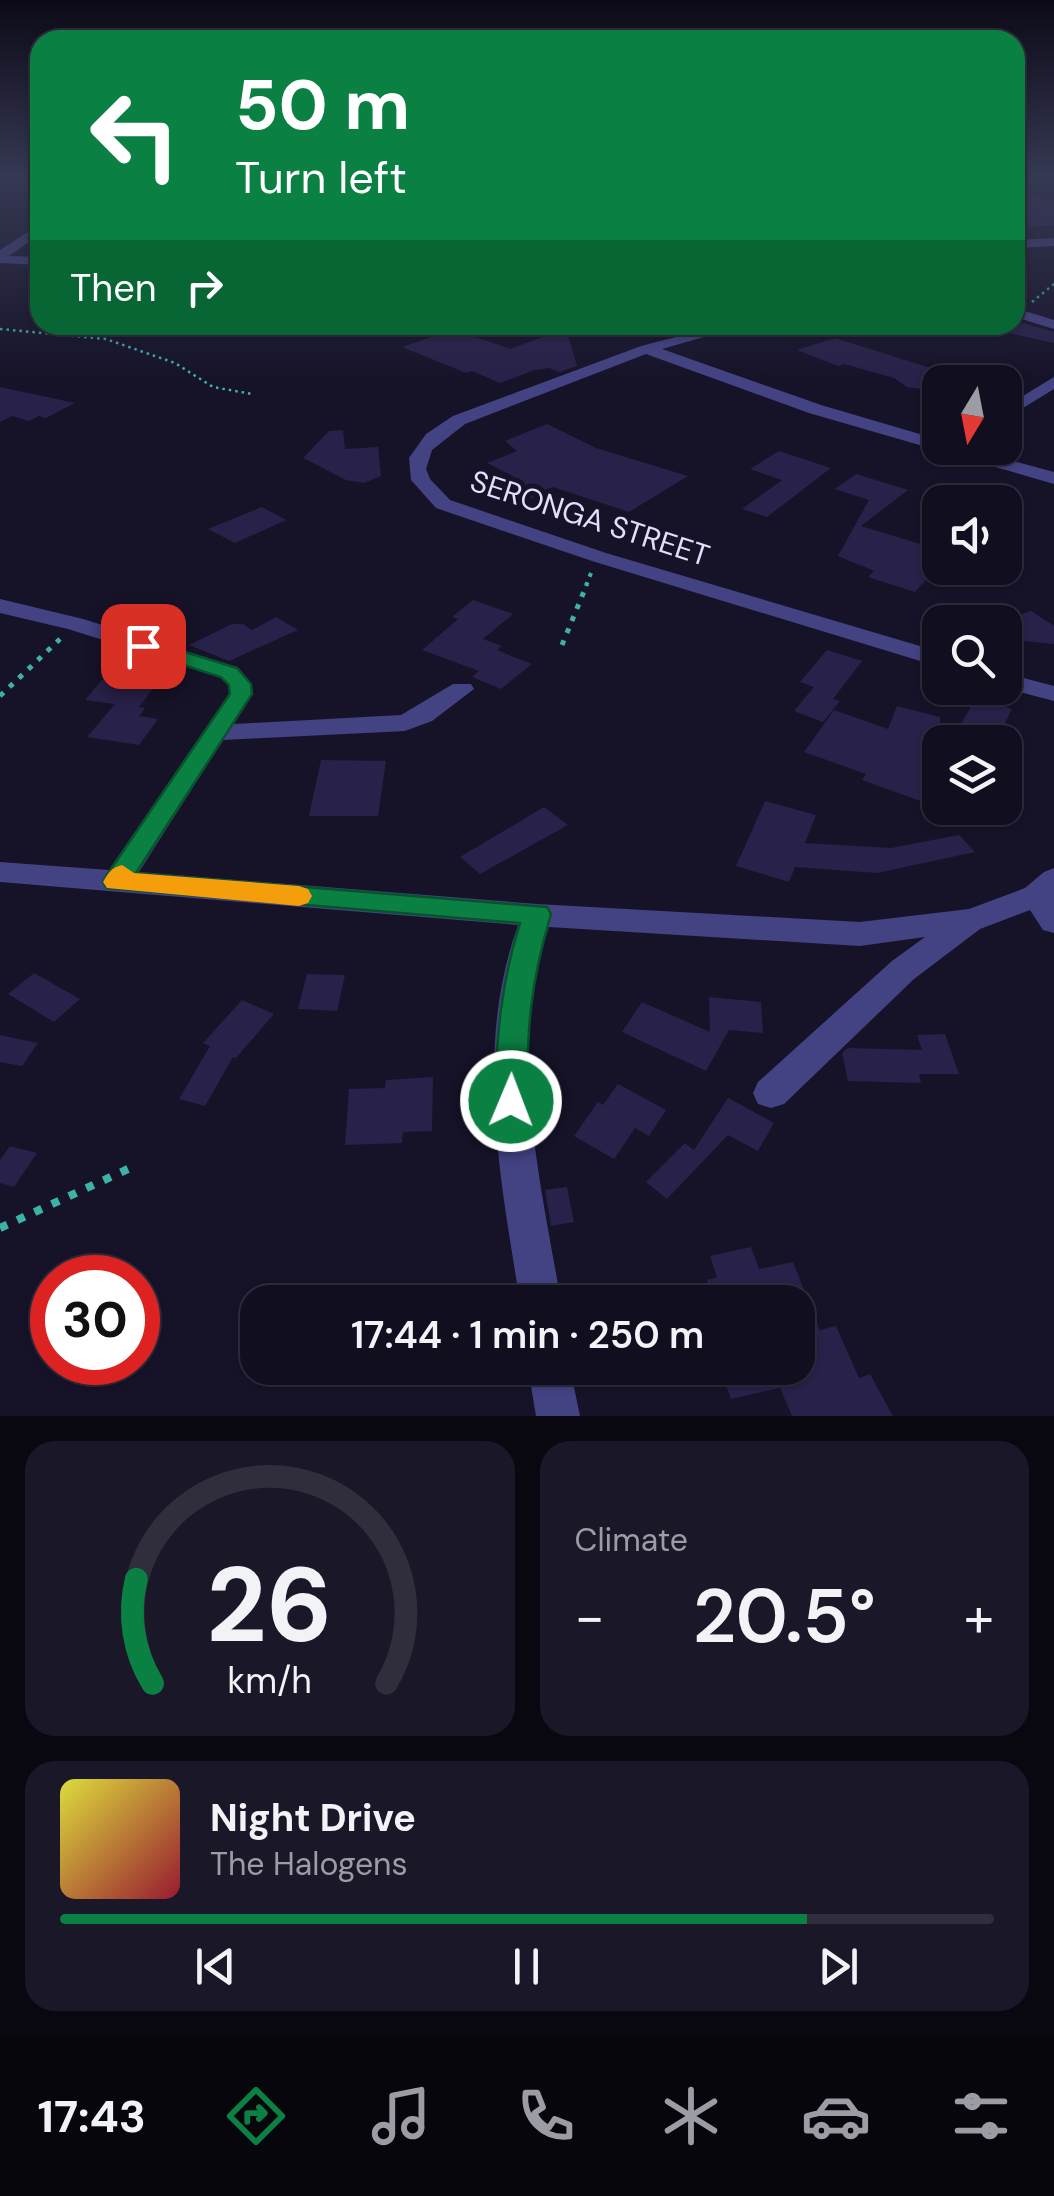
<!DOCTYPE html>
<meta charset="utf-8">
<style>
body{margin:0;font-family:"DM Sans",sans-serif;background:#191728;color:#f1f3f6;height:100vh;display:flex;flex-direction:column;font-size:38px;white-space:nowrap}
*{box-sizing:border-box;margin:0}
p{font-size:32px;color:#9c9ca4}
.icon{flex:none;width:55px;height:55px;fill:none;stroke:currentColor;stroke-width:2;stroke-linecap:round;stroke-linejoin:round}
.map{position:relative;height:1416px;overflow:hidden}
.drawer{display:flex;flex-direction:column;gap:25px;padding:25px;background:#090811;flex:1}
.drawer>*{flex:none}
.top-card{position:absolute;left:30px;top:30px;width:995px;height:305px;border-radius:30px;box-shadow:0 2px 8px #0004,0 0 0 2px #302e3d;background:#0b8043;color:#fff;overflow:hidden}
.needle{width:65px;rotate:190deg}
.tools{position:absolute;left:922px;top:365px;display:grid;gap:20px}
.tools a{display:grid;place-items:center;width:100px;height:100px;border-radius:20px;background:#100e1f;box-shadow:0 2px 8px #0004,0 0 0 2px #302e3d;font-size:50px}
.speed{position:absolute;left:30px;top:1255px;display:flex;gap:20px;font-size:50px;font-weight:700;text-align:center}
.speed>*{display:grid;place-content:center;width:130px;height:130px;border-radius:50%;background:#100e1f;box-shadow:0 2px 8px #0004,0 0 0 2px #302e3d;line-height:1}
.speed .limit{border:15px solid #d22;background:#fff;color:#111}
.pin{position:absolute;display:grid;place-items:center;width:85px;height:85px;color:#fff;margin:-42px;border-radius:20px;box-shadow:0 5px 15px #0006}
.me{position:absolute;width:110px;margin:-55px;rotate:1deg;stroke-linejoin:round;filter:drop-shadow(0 0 8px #0008)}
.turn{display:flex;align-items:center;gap:35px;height:210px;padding:0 40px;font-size:45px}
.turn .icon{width:130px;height:130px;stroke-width:2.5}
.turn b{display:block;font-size:70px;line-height:85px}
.then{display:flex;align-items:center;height:95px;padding:0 40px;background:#0003;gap:20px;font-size:38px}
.big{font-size:75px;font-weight:600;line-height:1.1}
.drawer .tile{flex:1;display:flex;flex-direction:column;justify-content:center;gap:15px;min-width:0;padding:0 35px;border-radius:30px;background:#191728}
.drawer .dial{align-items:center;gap:0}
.dial svg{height:260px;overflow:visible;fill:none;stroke:#302e3d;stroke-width:7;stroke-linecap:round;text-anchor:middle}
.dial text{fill:#f1f3f6;stroke:none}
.song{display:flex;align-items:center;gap:30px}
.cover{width:120px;height:120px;border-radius:15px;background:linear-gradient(135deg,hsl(60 70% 55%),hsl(350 70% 35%))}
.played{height:10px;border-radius:5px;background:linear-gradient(90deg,#0b8043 80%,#302e3d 80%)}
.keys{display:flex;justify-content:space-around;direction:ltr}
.heat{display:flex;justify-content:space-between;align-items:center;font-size:55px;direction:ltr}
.drawer .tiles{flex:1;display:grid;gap:25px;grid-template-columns:1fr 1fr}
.tile:last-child{grid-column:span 2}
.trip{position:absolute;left:240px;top:1285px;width:575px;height:100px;border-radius:30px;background:#100e1f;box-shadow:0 2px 8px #0004,0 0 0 2px #302e3d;font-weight:600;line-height:100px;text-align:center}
.tab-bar{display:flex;height:160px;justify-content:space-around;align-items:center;background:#06060c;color:#9c9ca4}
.tab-bar .icon{width:70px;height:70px}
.tab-bar .selected{color:#0b8043}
.tab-bar b{font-size:45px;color:#f1f3f6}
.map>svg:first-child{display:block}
.building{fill:#282149}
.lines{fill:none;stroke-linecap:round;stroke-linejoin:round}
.path-far3{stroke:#3db2a7;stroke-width:2.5;stroke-dasharray:2.5 4;stroke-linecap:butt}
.path-far2{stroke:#3db2a7;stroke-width:4;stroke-dasharray:4 6;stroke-linecap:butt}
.path-far1{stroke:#3db2a7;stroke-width:5;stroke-dasharray:5 8;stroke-linecap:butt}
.path{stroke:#3db2a7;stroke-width:8;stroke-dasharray:8 11;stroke-linecap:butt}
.minor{fill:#434384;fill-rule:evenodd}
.route{fill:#0b8043;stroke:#07532c;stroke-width:2.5}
.slow{fill:#f59e0b}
.labels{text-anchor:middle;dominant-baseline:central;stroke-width:10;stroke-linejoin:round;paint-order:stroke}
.far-street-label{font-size:30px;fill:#e1dffc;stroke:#161329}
</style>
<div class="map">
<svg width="1054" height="1416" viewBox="0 0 1054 1416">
<rect width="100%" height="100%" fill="#161329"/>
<g class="building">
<path d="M1015,190L1054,202V225L1015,228Z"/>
<path d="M1015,321L1054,332V343L984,328L1015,325Z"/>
<path d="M566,328L577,366L560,372L549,368L535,370L500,383L472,371L466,373L402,347L454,329L510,349Z"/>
<path d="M835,338L940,371V386L928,390L907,387L894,378L844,364L838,366L797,350Z"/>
<path d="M0,387L75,403L46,418L39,416L29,421L12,416L0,422Z"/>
<path d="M547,424L596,448L688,476L629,512L553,487L524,502L497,491L507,486L499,483L513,476L487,463L517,451L505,441Z"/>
<path d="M343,430L345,449L378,447L381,476L364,483L346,480L303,458L329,431Z"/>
<path d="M779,451L831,468L767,517L742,509L782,480L750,469Z"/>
<path d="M856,474L908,490L861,526L940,550V564L915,592L868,577L874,571L838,556L869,500L835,489Z"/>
<path d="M262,507L286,520L235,543L208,529Z"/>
<path d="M473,600L513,614L483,639L502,646L497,650L532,664L501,689L472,677L479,671L422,650L458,619L452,617Z"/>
<path d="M1031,611L1054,626V644L1005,639V620Z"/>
<path d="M276,617L298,630L229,661L189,645L232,624H243L252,630Z"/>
<path d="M827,650L862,661L833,699L840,701L823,722L794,711L814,687L800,682Z"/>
<path d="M114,665L166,672L139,707L145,708L139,716L158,719L139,745L87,737L115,704L85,700Z"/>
<path d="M976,698L1012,709L996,741L958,729Z"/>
<path d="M897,706L940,717V808L862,780L866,774L804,752L834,710L888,729Z"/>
<path d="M321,760L386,761L378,816H309Z"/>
<path d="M765,801L816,815L805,843L891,848L959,835L975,852L877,873L795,867L789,882L736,866Z"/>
<path d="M544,807L568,825L480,874L460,857Z"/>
<path d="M34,973L80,999L54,1022L8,994Z"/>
<path d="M307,974L345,975L337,1011L298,1009Z"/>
<path d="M709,997L761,1002L763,1033L729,1030L706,1071L622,1032L642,1002L710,1032Z"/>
<path d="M242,1000L274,1014L236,1058L233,1057L205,1106L179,1099L210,1046L203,1043Z"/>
<path d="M945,1034L959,1074H919L921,1083L848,1081L842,1053L848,1048L922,1050L917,1035Z"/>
<path d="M0,1035L38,1043L22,1066L0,1062Z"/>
<path d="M433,1077L432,1131L403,1132L402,1143L345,1145L349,1089L385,1088L386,1080Z"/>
<path d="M618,1084L666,1110L649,1136L635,1128L614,1159L574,1136L598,1102L603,1105Z"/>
<path d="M728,1098L774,1123L758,1151L728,1135L667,1199L646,1182L685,1143L694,1150Z"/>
<path d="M10,1146L37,1153L14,1187L0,1183V1160Z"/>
<path d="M567,1187L574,1222L551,1226L545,1190Z"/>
<path d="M751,1247L759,1269L793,1262L820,1330L836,1326L859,1378L870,1374L893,1416H792L780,1388L731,1399L720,1368H798V1302H715L707,1280L717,1277L710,1256Z"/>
</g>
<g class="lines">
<g class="path-far3">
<path d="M1032,302L1054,284"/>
<path d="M0,329L106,339L175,363L213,387L252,394"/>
</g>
<path class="path-far2" d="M586,586L591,573"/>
<g class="path-far1">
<path d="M562,645L587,584"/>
<path d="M0,696L60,639"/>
</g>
<path class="path" d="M0,1228L128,1169"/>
<g class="minor">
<path d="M40,224V234L9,256L40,257V265L0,263V250Z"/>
<path d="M1054,238V246L1015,248V240Z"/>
<path d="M1015,308L1054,320V329L1015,317Z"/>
<path d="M722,325H746L662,349L821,405L940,440V448H964L1054,472V484L809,413L646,354L465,424L432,450L426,469L430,479L450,500L606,553L940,652V667L592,561L436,508L411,480L409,458L426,434L453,416L641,346Z"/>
<path d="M1054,377V389L1005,419V407Z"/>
<path d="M0,599L83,619L237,667C260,689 249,700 234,724L401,715L453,684H471L474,689L432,721L405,731L223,740L139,872L537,904L860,922L969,909L1025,888L1044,872L1054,868V933L1043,930L1030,910L980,929L914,979L784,1104L771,1108L758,1104L753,1093L758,1082L892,961L925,937L860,946L549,927C507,1051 540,1177 561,1302H520C500,1177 474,1048 518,925L0,882V862L109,870L229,694L228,685L221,677L68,629L0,613Z"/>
<path d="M1005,673L1054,686V701L1005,688Z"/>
<path d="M528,1368H570L580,1416H536Z"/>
</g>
</g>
<linearGradient id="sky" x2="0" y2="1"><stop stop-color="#0c0a17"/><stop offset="0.47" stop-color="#363954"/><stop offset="1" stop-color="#363954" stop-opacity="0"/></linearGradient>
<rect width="1054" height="377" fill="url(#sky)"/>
<path class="route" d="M143,639L237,668L251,684L252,694L136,873L547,907L551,914C530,984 527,1029 527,1101L522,1111L511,1115L500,1111L495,1101C496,1039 501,983 520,923L107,888L103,882L107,875L230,694L229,685L221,677L136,650L132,646L136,641Z"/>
<path class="slow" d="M122,865L134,873L299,886L308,889L312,896L308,903L299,906L107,888L103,882C109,872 111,868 122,865Z"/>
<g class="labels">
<g class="far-street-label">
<text transform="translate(590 518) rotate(18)">SERONGA STREET</text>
</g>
</g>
</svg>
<div class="tools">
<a><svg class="needle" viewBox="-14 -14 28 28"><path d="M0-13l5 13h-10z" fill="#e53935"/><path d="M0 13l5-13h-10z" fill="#9c9ca4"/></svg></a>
<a><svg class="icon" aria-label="sound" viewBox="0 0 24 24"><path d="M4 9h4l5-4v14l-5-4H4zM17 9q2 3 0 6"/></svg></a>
<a><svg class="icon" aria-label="search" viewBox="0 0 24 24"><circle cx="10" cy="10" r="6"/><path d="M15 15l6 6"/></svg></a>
<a><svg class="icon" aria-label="layers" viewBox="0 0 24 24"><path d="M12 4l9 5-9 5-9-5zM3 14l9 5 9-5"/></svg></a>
</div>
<div class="speed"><div class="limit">30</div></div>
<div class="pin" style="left:143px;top:646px;background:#d93025"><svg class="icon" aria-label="arrive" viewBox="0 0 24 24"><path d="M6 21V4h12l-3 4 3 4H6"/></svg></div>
<svg class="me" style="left:511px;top:1101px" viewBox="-20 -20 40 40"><circle r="17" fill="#0b8043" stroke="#fff" stroke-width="3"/><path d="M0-11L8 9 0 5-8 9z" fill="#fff"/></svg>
<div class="trip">17:44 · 1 min · 250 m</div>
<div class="top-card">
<div class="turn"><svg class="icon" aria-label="left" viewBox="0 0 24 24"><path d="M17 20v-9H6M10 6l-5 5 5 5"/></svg><div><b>50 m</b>Turn left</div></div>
<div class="then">Then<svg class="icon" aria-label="right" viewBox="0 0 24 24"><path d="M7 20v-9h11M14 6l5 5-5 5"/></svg></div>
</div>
</div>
<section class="drawer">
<div class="tiles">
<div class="tile dial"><svg viewBox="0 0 100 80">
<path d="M14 69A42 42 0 1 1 86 69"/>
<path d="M14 69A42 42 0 0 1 9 37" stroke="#0b8043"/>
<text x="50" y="56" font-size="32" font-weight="700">26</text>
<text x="50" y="72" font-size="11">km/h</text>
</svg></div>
<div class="tile"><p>Climate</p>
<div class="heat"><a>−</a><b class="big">20.5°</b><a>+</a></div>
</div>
<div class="tile">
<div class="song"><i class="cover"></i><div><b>Night Drive</b><p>The Halogens</p></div></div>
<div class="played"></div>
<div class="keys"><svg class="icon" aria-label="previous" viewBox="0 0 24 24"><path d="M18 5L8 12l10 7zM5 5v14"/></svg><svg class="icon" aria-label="pause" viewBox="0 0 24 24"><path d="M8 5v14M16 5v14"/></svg><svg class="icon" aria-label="next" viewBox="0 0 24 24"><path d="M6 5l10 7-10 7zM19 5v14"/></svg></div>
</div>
</div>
</section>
<nav class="tab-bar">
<b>17:43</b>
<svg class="icon selected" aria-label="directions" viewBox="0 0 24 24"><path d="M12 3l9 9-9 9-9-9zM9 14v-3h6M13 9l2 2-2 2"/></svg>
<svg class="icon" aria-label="music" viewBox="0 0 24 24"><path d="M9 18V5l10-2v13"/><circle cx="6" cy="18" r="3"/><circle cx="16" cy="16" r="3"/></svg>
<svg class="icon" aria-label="phone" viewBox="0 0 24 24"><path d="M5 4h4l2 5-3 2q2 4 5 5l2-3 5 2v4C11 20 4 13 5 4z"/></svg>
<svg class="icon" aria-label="climate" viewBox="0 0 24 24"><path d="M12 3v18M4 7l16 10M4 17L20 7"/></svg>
<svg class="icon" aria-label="car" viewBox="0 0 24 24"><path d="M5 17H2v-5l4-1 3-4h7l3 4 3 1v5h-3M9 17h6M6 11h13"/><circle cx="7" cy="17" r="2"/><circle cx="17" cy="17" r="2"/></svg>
<svg class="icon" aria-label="filters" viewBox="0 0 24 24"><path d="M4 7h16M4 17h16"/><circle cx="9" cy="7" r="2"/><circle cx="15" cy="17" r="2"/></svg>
</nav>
